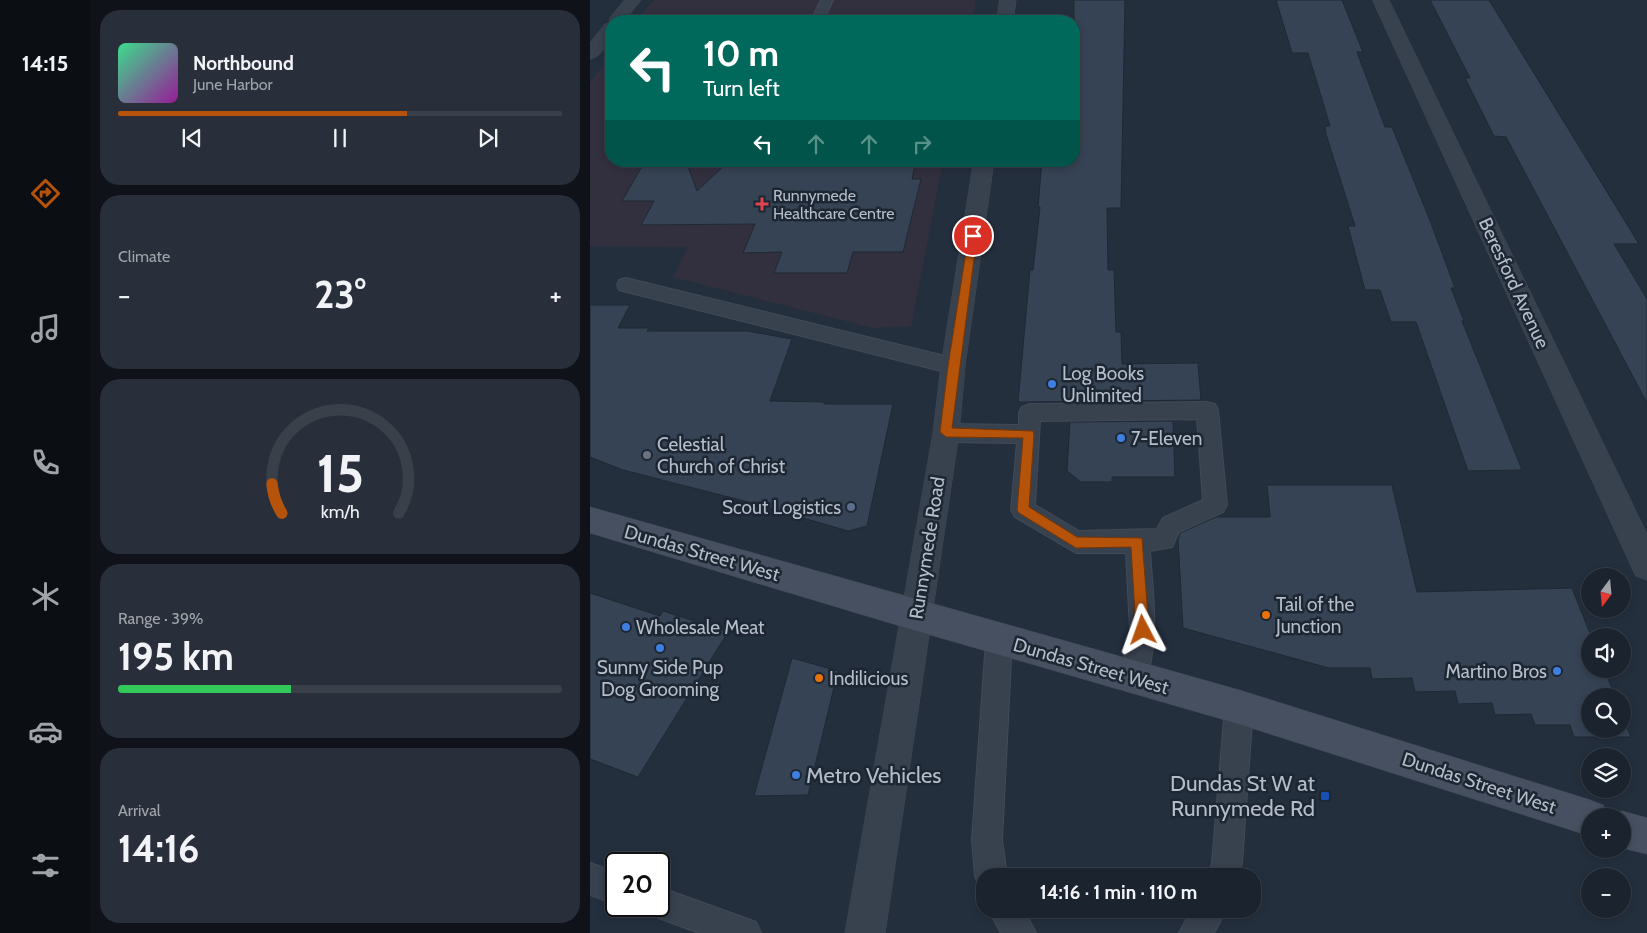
<!DOCTYPE html>
<meta charset="utf-8">
<style>
body{margin:0;font-family:Cabin,sans-serif;background:#282f3a;color:#f1f3f6;height:100vh;display:flex;flex-direction:column;font-size:19px;white-space:nowrap}
*{box-sizing:border-box;margin:0}
p{font-size:16px;color:#a0a4aa}
.icon{flex:none;width:28px;height:28px;fill:none;stroke:currentColor;stroke-width:2;stroke-linecap:round;stroke-linejoin:round}
.map{position:relative;flex:1;overflow:hidden}
.panel{display:flex;flex-direction:column;gap:10px;padding:10px;background:#0f1319;width:500px}
.panel>*{flex:none}
.guide{position:absolute;left:15px;top:15px;width:475px;height:152px;border-radius:20px;box-shadow:0 2px 8px #0003,0 0 0 1px #39404a;background:#00695c;color:#fff;overflow:hidden}
.needle{width:32px;rotate:196deg}
.buttons{position:absolute;left:991px;top:568px;display:grid;gap:10px}
.buttons a{display:grid;place-items:center;width:50px;height:50px;border-radius:50%;background:#1b232e;box-shadow:0 2px 8px #0003,0 0 0 1px #39404a;font-size:25px}
.speed{position:absolute;left:15px;top:852px;display:flex;gap:10px;font-size:25px;font-weight:700;text-align:center}
.speed>*{display:grid;place-content:center;width:65px;height:65px;border-radius:50%;background:#1b232e;box-shadow:0 2px 8px #0003,0 0 0 1px #39404a;line-height:1}
.speed .limit{border:2px solid #111;border-radius:8px;background:#fff;color:#111}
.pin{position:absolute;display:grid;place-items:center;width:42px;height:42px;color:#fff;margin:-21px;border:2px solid #fff;border-radius:50%;box-shadow:0 1px 5px #0007}
.me{position:absolute;width:55px;margin:-28px;rotate:356deg;stroke-linejoin:round;filter:drop-shadow(0 0 4px #0008)}
.turn{display:flex;align-items:center;gap:18px;height:105px;padding:0 15px;font-size:22px}
.turn .icon{width:65px;height:65px;stroke-width:2.5}
.turn b{display:block;font-size:35px;line-height:42px}
.lanes{display:flex;align-items:center;height:48px;padding:0 15px;background:#0003;justify-content:center;gap:25px;direction:ltr}
.lanes .off{opacity:.35}
.big{font-size:38px;font-weight:700;line-height:1.1}
.panel .widget{flex:1;display:flex;flex-direction:column;justify-content:center;gap:8px;min-width:0;padding:0 18px;border-radius:20px;background:#282f3a}
.panel .dial{align-items:center;gap:0}
.dial svg{height:130px;overflow:visible;fill:none;stroke:#39404a;stroke-width:7;stroke-linecap:round;text-anchor:middle}
.dial text{fill:#f1f3f6;stroke:none}
.song{display:flex;align-items:center;gap:15px}
.cover{width:60px;height:60px;border-radius:8px;background:linear-gradient(135deg,hsl(150 70% 55%),hsl(300 70% 35%))}
.played{height:5px;border-radius:2px;background:linear-gradient(90deg,#b45309 65%,#39404a 65%)}
.keys{display:flex;justify-content:space-around;direction:ltr}
.heat{display:flex;justify-content:space-between;align-items:center;font-size:28px;direction:ltr}
.charge{height:8px;border-radius:4px;background:linear-gradient(90deg,#34c759 39%,#39404a 0)}
.trip{position:absolute;left:386px;top:868px;width:285px;height:50px;border-radius:20px;background:#1b232e;box-shadow:0 2px 8px #0003,0 0 0 1px #39404a;font-weight:700;line-height:50px;text-align:center}
main{display:flex;flex:1;min-height:0}
.tabs{display:flex;flex-direction:column;width:90px;justify-content:space-around;align-items:center;background:#0b0e12;color:#a0a4aa}
.tabs .icon{width:35px;height:35px}
.tabs .on{color:#b45309}
.tabs b{font-size:22px;color:#f1f3f6}
.map>svg:first-child{display:block}
.medical{fill:#32303f}
.building{fill:#364354;stroke:#1f2835}
.lines{fill:none;stroke-linecap:round;stroke-linejoin:round}
.service-casing{stroke:#414a57;stroke-width:2}
.minor-casing{stroke:#414a57;stroke-width:1}
.tertiary-casing{stroke:#414a57;stroke-width:1}
.secondary-casing{stroke:#414a57;stroke-width:1}
.service{fill:#38414e;fill-rule:evenodd}
.minor{fill:#38414e;fill-rule:evenodd}
.tertiary{fill:#38414e;fill-rule:evenodd}
.secondary{fill:#465061;fill-rule:evenodd}
.route{fill:#b45309;stroke:#753606}
.health-dot{fill:#e0444e;stroke:#1d2633;stroke-width:2}
.shop-dot{fill:#3f7fe0;stroke:#1d2633;stroke-width:2}
.worship-dot{fill:#6b7280;stroke:#1d2633;stroke-width:2}
.service-dot{fill:#5c6f8a;stroke:#1d2633;stroke-width:2}
.food-dot{fill:#e8710a;stroke:#1d2633;stroke-width:2}
.transit-dot{fill:#1a4fb4;stroke:#1d2633;stroke-width:2}
.labels{text-anchor:middle;dominant-baseline:central;stroke-width:5;stroke-linejoin:round;paint-order:stroke}
.far-poi-label{font-size:16px;fill:#b4bcc9;stroke:#1d2633;text-anchor:start}
.street-label{font-size:19px;fill:#b4bcc9;stroke:#1d2633}
.poi-label{font-size:19px;fill:#b4bcc9;stroke:#1d2633;text-anchor:start}
.near-poi-label{font-size:22px;fill:#b4bcc9;stroke:#1d2633;text-anchor:start}
</style>
<main>
<nav class="tabs">
<b>14:15</b>
<svg class="icon on" aria-label="directions" viewBox="0 0 24 24"><path d="M12 3l9 9-9 9-9-9zM9 14v-3h6M13 9l2 2-2 2"/></svg>
<svg class="icon" aria-label="music" viewBox="0 0 24 24"><path d="M9 18V5l10-2v13"/><circle cx="6" cy="18" r="3"/><circle cx="16" cy="16" r="3"/></svg>
<svg class="icon" aria-label="phone" viewBox="0 0 24 24"><path d="M5 4h4l2 5-3 2q2 4 5 5l2-3 5 2v4C11 20 4 13 5 4z"/></svg>
<svg class="icon" aria-label="climate" viewBox="0 0 24 24"><path d="M12 3v18M4 7l16 10M4 17L20 7"/></svg>
<svg class="icon" aria-label="car" viewBox="0 0 24 24"><path d="M5 17H2v-5l4-1 3-4h7l3 4 3 1v5h-3M9 17h6M6 11h13"/><circle cx="7" cy="17" r="2"/><circle cx="17" cy="17" r="2"/></svg>
<svg class="icon" aria-label="filters" viewBox="0 0 24 24"><path d="M4 7h16M4 17h16"/><circle cx="9" cy="7" r="2"/><circle cx="15" cy="17" r="2"/></svg>
</nav>
<section class="panel">
<div class="widget">
<div class="song"><i class="cover"></i><div><b>Northbound</b><p>June Harbor</p></div></div>
<div class="played"></div>
<div class="keys"><svg class="icon" aria-label="previous" viewBox="0 0 24 24"><path d="M18 5L8 12l10 7zM5 5v14"/></svg><svg class="icon" aria-label="pause" viewBox="0 0 24 24"><path d="M8 5v14M16 5v14"/></svg><svg class="icon" aria-label="next" viewBox="0 0 24 24"><path d="M6 5l10 7-10 7zM19 5v14"/></svg></div>
</div>
<div class="widget"><p>Climate</p>
<div class="heat"><a>−</a><b class="big">23°</b><a>+</a></div>
</div>
<div class="widget dial"><svg viewBox="0 0 100 80">
<path d="M14 69A42 42 0 1 1 86 69"/>
<path d="M14 69A42 42 0 0 1 8 51" stroke="#b45309"/>
<text x="50" y="56" font-size="32" font-weight="700">15</text>
<text x="50" y="72" font-size="11">km/h</text>
</svg></div>
<div class="widget"><p>Range · 39%</p><b class="big">195 km</b><div class="charge"></div></div>
<div class="widget"><p>Arrival</p><b class="big">14:16</b></div>
</section>
<div class="map">
<svg width="1057" height="933" viewBox="0 0 1057 933">
<rect width="100%" height="100%" fill="#242f3e"/>
<g class="medical">
<path d="M64,0H386L382,21H46Z"/>
<path d="M21,55V161H353L321,326L283,328L83,277L98,247L0,246V83Z"/>
</g>
<g class="building">
<path d="M484,0H535L531,208H517L518,270H524L526,332H531L532,364L608,363L611,400L428,402L440,270H443L450,207H448L452,161H484Z"/>
<path d="M686,0H752L773,52H767L795,127H802L841,223L865,288H861L874,321H872L932,470L878,471L826,322H801L790,290H775L758,226H765L736,134L735,126H740L718,53H702Z"/>
<path d="M840,0H899L1049,244H1024L1057,299V403L916,137L904,136L875,78H880Z"/>
<path d="M55,161H96L107,191L139,161H326L322,179H331L313,252H263L257,273H184L192,252L153,253L165,224L51,225L64,201H32Z"/>
<path d="M0,305H40L28,328H59L57,331H157L202,339L180,401L234,402V404H303L277,526L258,531L158,502L33,470L0,457Z"/>
<path d="M583,421L585,477H522V482H491L477,471L480,422Z"/>
<path d="M677,485H802L827,592L982,588L1001,636L1000,669H1014L1025,696H1000V729H1032V715L1041,737H984L980,725H945L941,714L905,715L902,703L868,704L865,691L825,692L822,678L782,679L780,668H739L593,628L588,539L590,533L626,517H680Z"/>
<path d="M0,593L70,616L73,611L138,632L48,777L0,759Z"/>
<path d="M202,658L248,671L218,795L164,796Z"/>
</g>
<g class="lines">
<defs>
<g id="service">
<path d="M231,0H243L233,21H221Z"/>
<path d="M36,278L363,358L370,361L373,366L370,371L363,374L29,290L27,285L29,280Z"/>
<path d="M617,402L625,404L628,410L637,505L633,512L589,532L582,547L560,551C563,598 571,643 553,688L543,691L533,688L530,678L540,630L536,553H486L425,517L421,510L427,443L356,442L348,439L345,433L348,427L356,424L429,425V413L432,407L440,404ZM607,419L613,500L573,518L567,529L489,531L445,505L450,421Z"/>
<path d="M409,627L418,631L422,640L412,840L417,876H395V889L390,887L385,876L382,840L396,640L400,631Z"/>
<path d="M649,693L659,697L663,707L652,863L648,876H618L622,863L635,707L639,697Z"/>
<path d="M0,863L26,872V904L0,895Z"/>
<path d="M69,887L166,922L171,933H109L58,914L55,906H69Z"/>
<path d="M398,909H433L446,933H411Z"/>
<path d="M602,909H637L624,933H589Z"/>
</g>
<g id="minor">
<path d="M35,0H51L34,21H21C21,36 16,55 0,59V43L15,24L19,23L20,18Z"/>
<path d="M783,0H799L1057,534V580L1046,576Z"/>
</g>
<g id="tertiary">
<path d="M410,0H426L423,21H407Z"/>
<path d="M384,161H404L375,366L369,433L295,933H255L343,433L351,366Z"/>
</g>
<g id="secondary">
<path d="M0,507L649,690L1000,800L1013,805L1018,816H1000V836L649,724L327,631L0,533Z"/>
<path d="M1032,811L1057,818V854L1032,848V816H1019Z"/>
</g>
</defs>
<use href="#service" class="service-casing"/>
<use href="#minor" class="minor-casing"/>
<use href="#tertiary" class="tertiary-casing"/>
<use href="#secondary" class="secondary-casing"/>
<use href="#service" class="service"/>
<use href="#minor" class="minor"/>
<use href="#tertiary" class="tertiary"/>
<use href="#secondary" class="secondary"/>
</g>
<path class="route" d="M379,233L387,236L362,428L443,431L444,434L439,507L487,537L552,538L559,630L558,635L553,637L548,635L546,630L541,547L486,548L429,513L427,510L433,438L356,437L350,432L358,366Z"/>
<path class="health-dot" d="M169.5 196.5h5v5h5v5h-5v5h-5v-5h-5v-5h5z"/>
<g class="shop-dot">
<circle cx="462" cy="384" r="5"/>
<circle cx="531" cy="438" r="5"/>
<circle cx="36" cy="627" r="5"/>
<circle cx="70" cy="648" r="5"/>
<circle cx="967" cy="671" r="5"/>
<circle cx="206" cy="775" r="5"/>
</g>
<circle class="worship-dot" cx="57" cy="455" r="5"/>
<circle class="service-dot" cx="261" cy="507" r="5"/>
<g class="food-dot">
<circle cx="676" cy="615" r="5"/>
<circle cx="229" cy="678" r="5"/>
</g>
<rect class="transit-dot" x="730" y="791" width="10" height="10" rx="2.5"/>
<g class="labels">
<g class="far-poi-label">
<text x="183" y="195">Runnymede<tspan x="183" dy="18">Healthcare Centre</tspan></text>
</g>
<g class="street-label">
<text transform="translate(924 283) rotate(65)">Beresford Avenue</text>
<text transform="translate(337 548) rotate(-81)">Runnymede Road</text>
<text transform="translate(112 553) rotate(16)">Dundas Street West</text>
<text transform="translate(501 666) rotate(16)">Dundas Street West</text>
<text transform="translate(889 783) rotate(18)">Dundas Street West</text>
</g>
<g class="poi-label">
<text x="472" y="373">Log Books<tspan x="472" dy="22">Unlimited</tspan></text>
<text x="541" y="438">7-Eleven</text>
<text x="67" y="444">Celestial<tspan x="67" dy="22">Church of Christ</tspan></text>
<text x="251" y="507" text-anchor="end">Scout Logistics</text>
<text x="686" y="604">Tail of the<tspan x="686" dy="22">Junction</tspan></text>
<text x="46" y="627">Wholesale Meat</text>
<text x="70" y="667" text-anchor="middle">Sunny Side Pup<tspan x="70" dy="22">Dog Grooming</tspan></text>
<text x="957" y="671" text-anchor="end">Martino Bros</text>
<text x="239" y="678">Indilicious</text>
</g>
<g class="near-poi-label">
<text x="216" y="775">Metro Vehicles</text>
<text x="725" y="783" text-anchor="end">Dundas St W at<tspan x="725" dy="25">Runnymede Rd</tspan></text>
</g>
</g>
</svg>
<div class="buttons">
<a><svg class="needle" viewBox="-14 -14 28 28"><path d="M0-13l5 13h-10z" fill="#e53935"/><path d="M0 13l5-13h-10z" fill="#a0a4aa"/></svg></a>
<a><svg class="icon" aria-label="sound" viewBox="0 0 24 24"><path d="M4 9h4l5-4v14l-5-4H4zM17 9q2 3 0 6"/></svg></a>
<a><svg class="icon" aria-label="search" viewBox="0 0 24 24"><circle cx="10" cy="10" r="6"/><path d="M15 15l6 6"/></svg></a>
<a><svg class="icon" aria-label="layers" viewBox="0 0 24 24"><path d="M12 4l9 5-9 5-9-5zM3 14l9 5 9-5"/></svg></a>
<a>+</a>
<a>−</a>
</div>
<div class="speed"><div class="limit">20</div></div>
<div class="pin" style="left:383px;top:236px;background:#d93025"><svg class="icon" aria-label="arrive" viewBox="0 0 24 24"><path d="M6 21V4h12l-3 4 3 4H6"/></svg></div>
<svg class="me" style="left:553px;top:630px" viewBox="-20 -20 40 40"><path d="M0-17L14 15 0 8-14 15z" fill="#b45309" stroke="#fff" stroke-width="4"/></svg>
<div class="trip">14:16 · 1 min · 110 m</div>
<div class="guide">
<div class="turn"><svg class="icon" aria-label="left" viewBox="0 0 24 24"><path d="M17 20v-9H6M10 6l-5 5 5 5"/></svg><div><b>10 m</b>Turn left</div></div>
<div class="lanes"><svg class="icon" aria-label="left" viewBox="0 0 24 24"><path d="M17 20v-9H6M10 6l-5 5 5 5"/></svg><svg class="icon off" aria-label="ahead" viewBox="0 0 24 24"><path d="M12 20V5M6 11l6-6 6 6"/></svg><svg class="icon off" aria-label="ahead" viewBox="0 0 24 24"><path d="M12 20V5M6 11l6-6 6 6"/></svg><svg class="icon off" aria-label="right" viewBox="0 0 24 24"><path d="M7 20v-9h11M14 6l5 5-5 5"/></svg></div>
</div>
</div>
</main>
